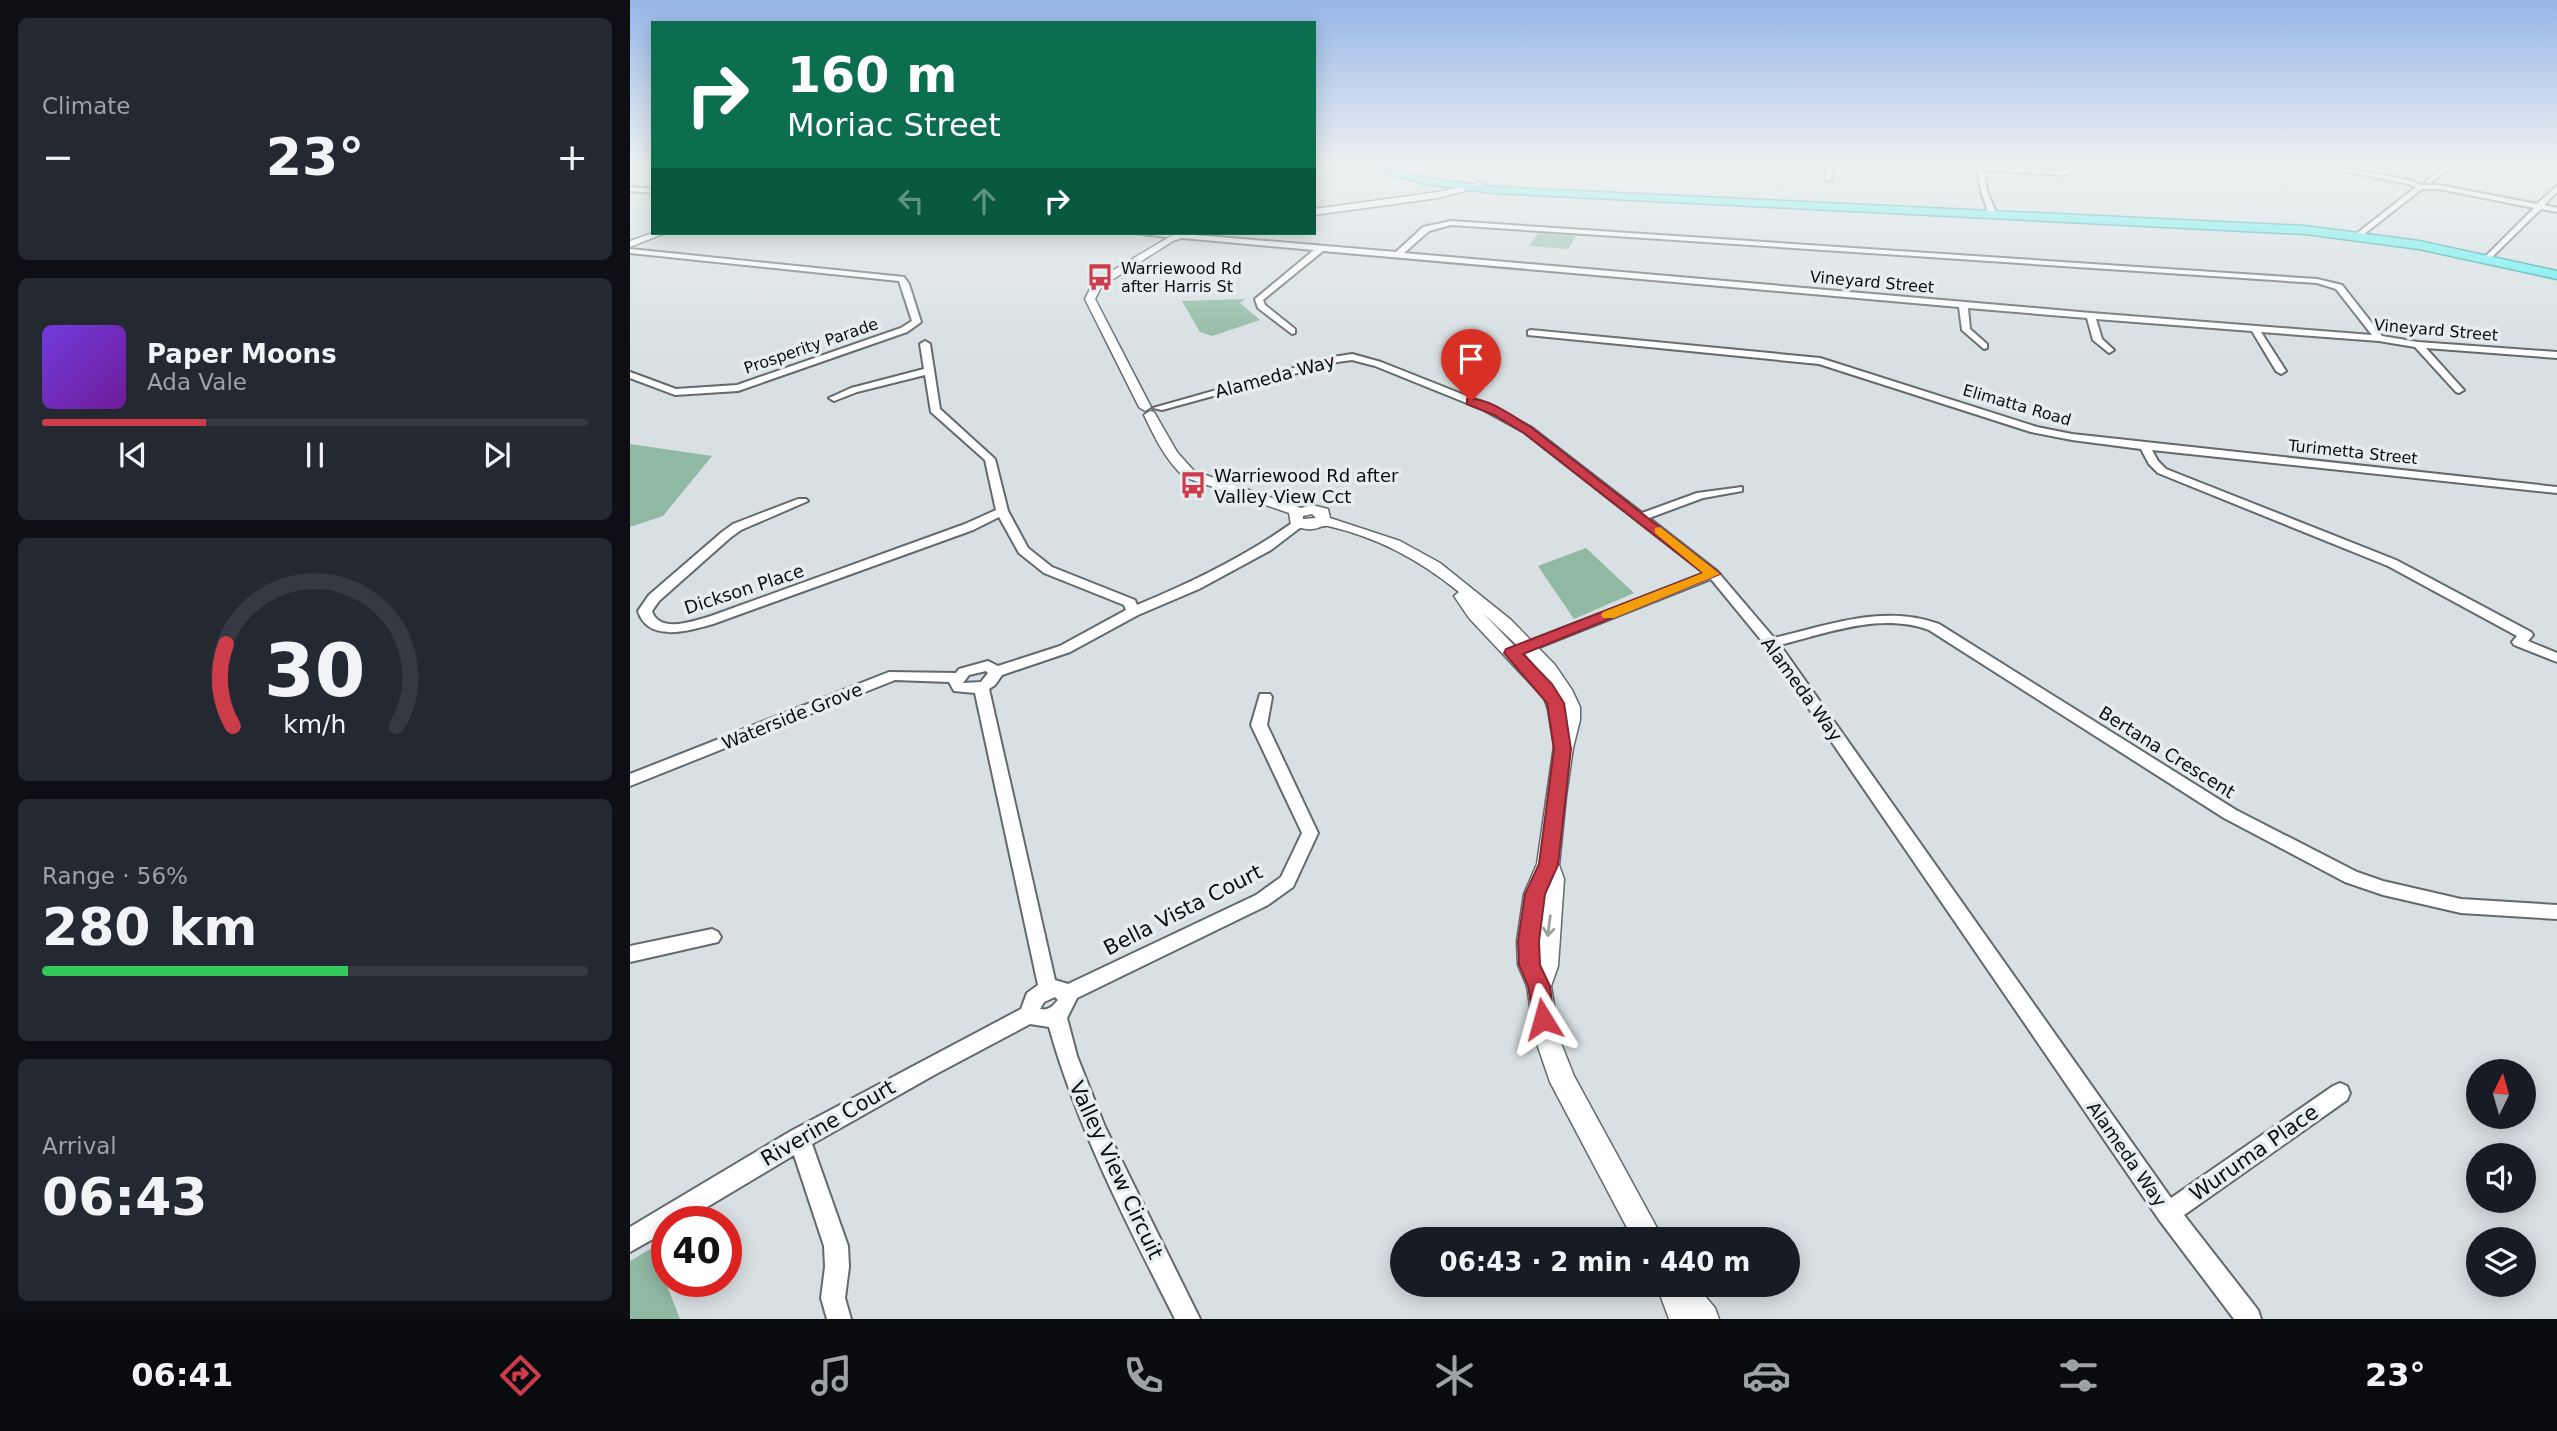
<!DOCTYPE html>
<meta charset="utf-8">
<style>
body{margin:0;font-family:"DejaVu Sans",sans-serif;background:#242831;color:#f1f3f6;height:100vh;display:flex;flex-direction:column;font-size:26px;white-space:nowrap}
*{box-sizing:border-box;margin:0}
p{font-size:23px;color:#9ea1a6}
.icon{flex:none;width:38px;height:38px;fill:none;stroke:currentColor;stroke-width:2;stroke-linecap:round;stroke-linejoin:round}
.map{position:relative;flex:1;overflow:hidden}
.drawer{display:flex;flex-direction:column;gap:18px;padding:18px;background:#0d0f14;width:630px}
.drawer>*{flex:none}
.guide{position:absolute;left:21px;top:21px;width:665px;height:214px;border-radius:0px;box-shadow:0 4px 18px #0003;background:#0b6e4f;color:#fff;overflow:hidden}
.needle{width:46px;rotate:5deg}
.controls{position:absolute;left:1836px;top:1059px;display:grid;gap:14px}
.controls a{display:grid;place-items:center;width:70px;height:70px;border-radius:50%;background:#171b24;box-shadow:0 4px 18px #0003;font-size:35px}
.speed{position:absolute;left:21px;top:1206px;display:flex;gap:14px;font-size:35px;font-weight:700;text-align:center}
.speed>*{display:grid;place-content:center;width:91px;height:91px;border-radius:50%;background:#171b24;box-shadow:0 4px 18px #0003;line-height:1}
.speed .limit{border:10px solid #d22;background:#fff;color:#111}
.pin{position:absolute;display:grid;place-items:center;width:60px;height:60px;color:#fff;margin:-72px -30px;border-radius:50% 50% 50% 0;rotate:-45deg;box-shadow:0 0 7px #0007}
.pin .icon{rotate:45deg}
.me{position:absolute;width:77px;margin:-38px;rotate:352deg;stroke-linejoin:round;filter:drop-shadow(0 0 5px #0008)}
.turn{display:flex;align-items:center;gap:24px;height:147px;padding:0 21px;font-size:32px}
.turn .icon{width:91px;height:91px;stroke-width:2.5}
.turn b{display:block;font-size:49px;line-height:60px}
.lanes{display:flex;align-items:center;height:66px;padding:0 21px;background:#0003;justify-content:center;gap:35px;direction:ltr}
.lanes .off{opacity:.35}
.big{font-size:52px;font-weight:600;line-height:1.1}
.drawer .widget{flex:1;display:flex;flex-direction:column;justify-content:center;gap:10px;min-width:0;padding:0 24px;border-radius:10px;background:#242831}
.drawer .dial{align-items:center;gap:0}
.dial svg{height:182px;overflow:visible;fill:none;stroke:#363941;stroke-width:7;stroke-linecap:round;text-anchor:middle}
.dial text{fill:#f1f3f6;stroke:none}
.song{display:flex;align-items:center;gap:21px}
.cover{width:84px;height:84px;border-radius:10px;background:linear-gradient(135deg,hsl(260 70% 55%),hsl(280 70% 35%))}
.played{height:7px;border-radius:4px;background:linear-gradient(90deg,#cc3c4a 30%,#363941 30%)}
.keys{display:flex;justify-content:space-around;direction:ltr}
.heat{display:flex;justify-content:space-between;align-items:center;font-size:38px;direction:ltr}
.charge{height:10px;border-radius:5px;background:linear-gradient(90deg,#34c759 56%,#363941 0)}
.trip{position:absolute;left:760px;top:1227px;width:410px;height:70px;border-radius:35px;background:#171b24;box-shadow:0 4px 18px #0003;font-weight:600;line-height:70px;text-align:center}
.dock{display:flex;height:112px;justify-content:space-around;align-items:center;background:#090b0e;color:#9ea1a6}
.dock .icon{width:49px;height:49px}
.dock .selected{color:#cc3c4a}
.dock b{font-size:32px;color:#f1f3f6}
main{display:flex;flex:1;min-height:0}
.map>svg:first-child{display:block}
.green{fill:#90b9a3}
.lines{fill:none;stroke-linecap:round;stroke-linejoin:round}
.minor-casing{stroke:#63696c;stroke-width:4}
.tertiary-casing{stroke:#63696c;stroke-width:3}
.trunk-casing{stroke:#20a19f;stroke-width:3}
.minor{fill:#fff;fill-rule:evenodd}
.tertiary{fill:#fff;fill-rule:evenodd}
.trunk{fill:#56f3f0;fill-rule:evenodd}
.oneway{stroke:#9d9f9f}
.route{fill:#cc3c4a;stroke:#852730;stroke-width:2}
.slow{fill:#f59e0b}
.labels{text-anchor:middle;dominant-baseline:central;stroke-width:7;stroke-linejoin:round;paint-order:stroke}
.far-poi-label{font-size:16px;fill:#0b0e0f;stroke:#e6edf0;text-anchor:start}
.far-street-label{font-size:16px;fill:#0b0e0f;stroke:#e6edf0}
.street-label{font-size:18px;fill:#0b0e0f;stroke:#e6edf0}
.poi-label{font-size:18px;fill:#0b0e0f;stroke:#e6edf0;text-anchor:start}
.near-street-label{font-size:21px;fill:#0b0e0f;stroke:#e6edf0}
</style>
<main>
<section class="drawer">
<div class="widget"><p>Climate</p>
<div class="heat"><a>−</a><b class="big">23°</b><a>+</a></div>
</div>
<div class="widget">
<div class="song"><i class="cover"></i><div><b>Paper Moons</b><p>Ada Vale</p></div></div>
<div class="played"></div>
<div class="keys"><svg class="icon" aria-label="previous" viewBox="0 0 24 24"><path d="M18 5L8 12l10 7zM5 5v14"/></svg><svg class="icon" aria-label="pause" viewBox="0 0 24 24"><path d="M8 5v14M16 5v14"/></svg><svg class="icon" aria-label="next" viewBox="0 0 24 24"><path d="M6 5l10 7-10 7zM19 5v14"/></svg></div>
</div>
<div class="widget dial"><svg viewBox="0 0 100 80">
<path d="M14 69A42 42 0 1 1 86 69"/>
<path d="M14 69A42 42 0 0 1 11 33" stroke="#cc3c4a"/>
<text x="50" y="56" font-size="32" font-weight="700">30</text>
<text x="50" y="72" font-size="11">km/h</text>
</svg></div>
<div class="widget"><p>Range · 56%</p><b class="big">280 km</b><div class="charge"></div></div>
<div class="widget"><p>Arrival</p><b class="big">06:43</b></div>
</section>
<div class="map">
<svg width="1927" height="1319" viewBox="0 0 1927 1319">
<rect width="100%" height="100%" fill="#d8e0e3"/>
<g class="green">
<path d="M908,233L946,236L938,249L899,246Z"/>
<path d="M615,299L610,303L630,320L582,336L570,332L552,301Z"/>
<path d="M0,444L82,456L33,516L0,527Z"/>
<path d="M956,548L1004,593L944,619L908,566Z"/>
<path d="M22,1248L50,1319H0V1261Z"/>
</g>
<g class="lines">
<defs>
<g id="minor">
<path d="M1035,165H1041L1037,168Z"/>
<path d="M1198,165H1204L1201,179L1198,181L1195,179Z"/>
<path d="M1299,165L1433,171L1438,170L1432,165H1439L1446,171L1433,175L1354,170L1357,191L1367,215L1363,217L1359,215L1351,191L1347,170Z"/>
<path d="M1687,165H1699L1780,180L1791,185H1809L1907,204L1927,186V192L1914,205L1927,208V212L1911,209L1858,261H1855V257L1904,208L1809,189H1792L1729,238L1725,236L1726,234L1786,187L1778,184Z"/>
<path d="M1816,165H1823L1800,183H1796V181Z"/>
<path d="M0,187L23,189V193L0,191Z"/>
<path d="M821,221L1687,279L1712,285L1752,336L1788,342L1927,352V358L1796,348L1832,388L1834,390L1829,393L1826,392L1785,347L1749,341L1631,332L1656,371L1651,374L1646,371L1622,331L1466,319L1472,339L1484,350L1479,353L1463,340L1457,318L1338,308L1340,329L1357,344V348L1354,349L1332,330L1329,307L693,251L633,300L635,305L665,329V333L662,334L628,308L625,299L684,250L553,238L549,236L553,234L766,252L793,227ZM821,225L1687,283L1706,289L1742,335L1461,313L774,253L799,231Z"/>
<path d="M504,233H536L541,235L537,237Z"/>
<path d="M0,249L274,277L279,284L291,322L277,332L108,391L45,395L0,378V372L46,389L107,385L271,328L282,321L269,281L0,253Z"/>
<path d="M901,330L1190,358L1407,427L1442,434L1927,487V493L1522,450L1528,461L1536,469L1766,560L1901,632L1903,635L1898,641L1927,653V662L1884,645L1882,642L1887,636L1758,566L1528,473L1519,464L1511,449L1442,440L1401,432L1189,364L898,335V331Z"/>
<path d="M295,341L300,344L310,409L365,459L378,511L398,548L422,567L505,600L507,605C563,582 616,556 665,521L669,520L675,524L641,550L569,589L508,615L440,652L372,675L365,685L359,689L425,980L438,984L626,895L651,877L672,833L621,725L630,694H640L642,697L637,725L688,833L663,887L638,905L447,998L437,1018L447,1056L475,1127L570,1319H545C497,1224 448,1130 419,1027L400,1024L306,1074L182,1144L218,1246L219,1267L215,1298L221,1319H197L191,1298L195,1267L194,1246L164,1155L52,1222H37V1231L0,1252V1227L161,1131L391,1009L397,993L408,985L345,693L324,691L319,682L265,680L0,786V774L259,672L326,673L329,669L358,661L368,666L430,646L496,610L494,605L414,573L389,553L369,517L343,530L83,624C59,631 18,643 8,611L19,595L92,532L103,524L168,499H176L178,501L111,530L100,538L29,601L22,611C29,634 64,621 81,616L335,524L366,510L355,460L301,412L295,375L227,392L204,401L199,398L221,388L294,369L290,344ZM356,671L358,673L351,682L333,683L339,675ZM425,997L428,1000C423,1006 418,1011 410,1009L414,1002Z"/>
<path d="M722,354L751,362L862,406L902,428L1012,513L1067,493L1112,487V491L1073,498L1019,518L1087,571L1144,638C1199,625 1254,604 1309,624L1606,810L1727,872L1753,881L1831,899L1927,905V919L1831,913L1753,895L1715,882L1594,818L1299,630C1251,612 1197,633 1150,645L1541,1198L1703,1086L1710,1083L1717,1086L1720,1093L1717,1100L1554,1215L1628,1310L1631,1319H1604L1530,1221L1136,646L1081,579L887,656H877L875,653L877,650L1074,573L894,432L854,410L745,366L722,360L707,362L532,410L523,408L703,357Z"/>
<path d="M82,929L88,932L91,937L88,942L0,962V946Z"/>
</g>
<g id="tertiary">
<path d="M851,182L854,186L808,198L684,215V209L808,192Z"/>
<path d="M23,233H35L0,247V241Z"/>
<path d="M546,233L560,235L543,241L480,281L470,289L465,299L521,407L515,411L509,407L455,299L462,285L472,277Z"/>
<path d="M520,411L524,412L547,452L564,471L671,508L682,505L698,509L700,518L770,541L810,563L881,620L925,665L942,690L950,707V720L943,748L936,796L929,865L934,879L928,966L921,986L929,1038L944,1076L1033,1239H1003L920,1082L905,1038L897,986L888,965L887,941L894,894L907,864L924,746L918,709L914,698L839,618L824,596L829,592C790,560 747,537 698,526C691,525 689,529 682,529C676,530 667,527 661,525L659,513L554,477C535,459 525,438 514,415ZM682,514L686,518L673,519V516ZM853,613L892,650L917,680Z"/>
<path d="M1030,1284H1065L1085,1308L1089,1319H1039L1028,1289Z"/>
</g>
<path id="trunk" d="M730,165H746L795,178L864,187L1675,226L1789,241L1927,271V279L1789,249L1675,234L864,193L794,184Z"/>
</defs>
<use href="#minor" class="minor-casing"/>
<use href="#tertiary" class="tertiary-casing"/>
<use href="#trunk" class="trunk-casing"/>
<use href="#minor" class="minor"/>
<use href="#tertiary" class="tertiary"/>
<use href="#trunk" class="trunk"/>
</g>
<defs><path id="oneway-shaft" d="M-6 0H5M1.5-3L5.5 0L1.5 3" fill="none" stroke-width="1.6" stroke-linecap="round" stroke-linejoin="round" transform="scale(1.75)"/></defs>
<use class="oneway" href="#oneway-shaft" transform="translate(919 926) rotate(97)"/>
<linearGradient id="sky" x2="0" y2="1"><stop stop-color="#95b6e8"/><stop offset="0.47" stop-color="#edf1f2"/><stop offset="1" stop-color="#edf1f2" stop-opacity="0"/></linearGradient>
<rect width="1927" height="350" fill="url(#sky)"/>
<path class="route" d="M837,399C858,397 884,417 902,428L1090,574L893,654L922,684L934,703L941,749L928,865L915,894L909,941L910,965L920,986L924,1019L921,1026L913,1029L905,1026L898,986L889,965L888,941L895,894L909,864L924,749L917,703L874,653L876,649L1073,573L894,433L864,415L837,404Z"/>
<path class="slow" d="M1030,527L1090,574L984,618H973L971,615L973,612L1073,573L1025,533V528Z"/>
<defs>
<symbol id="bus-bare" viewBox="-9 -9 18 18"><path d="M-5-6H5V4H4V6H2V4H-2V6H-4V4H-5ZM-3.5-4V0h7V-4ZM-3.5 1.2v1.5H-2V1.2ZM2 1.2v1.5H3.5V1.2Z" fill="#cc3c4a" stroke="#e6edf0" stroke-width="2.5" paint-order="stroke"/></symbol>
</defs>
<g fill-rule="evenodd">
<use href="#bus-bare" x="451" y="258" width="38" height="38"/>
<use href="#bus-bare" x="544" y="466" width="38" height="38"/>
</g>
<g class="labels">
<g class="far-poi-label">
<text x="491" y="268">Warriewood Rd<tspan x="491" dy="18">after Harris St</tspan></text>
</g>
<g class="far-street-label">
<text transform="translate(1242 282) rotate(5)">Vineyard Street</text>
<text transform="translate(1806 330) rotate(5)">Vineyard Street</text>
<text transform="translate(181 346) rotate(-19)">Prosperity Parade</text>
<text transform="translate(1387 405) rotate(16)">Elimatta Road</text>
<text transform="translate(1723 452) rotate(6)">Turimetta Street</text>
</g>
<g class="street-label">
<text transform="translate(645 376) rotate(-15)">Alameda Way</text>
<text transform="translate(114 589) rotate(-18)">Dickson Place</text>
<text transform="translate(1172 689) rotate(54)">Alameda Way</text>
<text transform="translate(162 716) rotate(-22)">Waterside Grove</text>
<text transform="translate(1537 752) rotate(32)">Bertana Crescent</text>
<text transform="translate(1497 1154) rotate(55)">Alameda Way</text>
</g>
<g class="poi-label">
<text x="584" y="475">Warriewood Rd after<tspan x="584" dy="21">Valley View Cct</tspan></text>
</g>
<g class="near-street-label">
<text transform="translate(553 910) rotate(-27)">Bella Vista Court</text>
<text transform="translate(198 1123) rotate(-30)">Riverine Court</text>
<text transform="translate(1624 1153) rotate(-35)">Wuruma Place</text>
<text transform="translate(486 1170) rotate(65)">Valley View Circuit</text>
</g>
</g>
</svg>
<div class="controls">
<a><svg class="needle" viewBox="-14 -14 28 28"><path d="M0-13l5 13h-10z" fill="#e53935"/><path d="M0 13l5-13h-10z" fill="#9ea1a6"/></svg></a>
<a><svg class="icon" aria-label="sound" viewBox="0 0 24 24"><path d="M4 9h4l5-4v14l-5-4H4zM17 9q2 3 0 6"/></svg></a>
<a><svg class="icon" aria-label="layers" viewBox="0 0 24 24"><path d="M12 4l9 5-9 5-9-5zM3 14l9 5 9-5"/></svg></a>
</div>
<div class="speed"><div class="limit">40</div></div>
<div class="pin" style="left:841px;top:401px;background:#d93025"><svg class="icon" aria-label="arrive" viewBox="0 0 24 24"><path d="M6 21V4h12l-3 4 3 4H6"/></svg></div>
<svg class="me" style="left:913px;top:1019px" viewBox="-20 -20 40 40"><path d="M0-17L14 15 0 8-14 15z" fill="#cc3c4a" stroke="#fff" stroke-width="4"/></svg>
<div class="trip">06:43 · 2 min · 440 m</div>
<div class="guide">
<div class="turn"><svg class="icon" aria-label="right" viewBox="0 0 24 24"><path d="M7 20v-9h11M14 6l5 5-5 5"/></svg><div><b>160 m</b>Moriac Street</div></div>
<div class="lanes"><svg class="icon off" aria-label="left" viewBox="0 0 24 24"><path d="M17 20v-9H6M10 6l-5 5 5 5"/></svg><svg class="icon off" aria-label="ahead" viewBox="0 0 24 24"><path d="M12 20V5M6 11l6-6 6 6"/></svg><svg class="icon" aria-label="right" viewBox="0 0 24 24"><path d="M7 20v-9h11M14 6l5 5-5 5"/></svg></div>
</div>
</div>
</main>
<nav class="dock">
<b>06:41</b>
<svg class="icon selected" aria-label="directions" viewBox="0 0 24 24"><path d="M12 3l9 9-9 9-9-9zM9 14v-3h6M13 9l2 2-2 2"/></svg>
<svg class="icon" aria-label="music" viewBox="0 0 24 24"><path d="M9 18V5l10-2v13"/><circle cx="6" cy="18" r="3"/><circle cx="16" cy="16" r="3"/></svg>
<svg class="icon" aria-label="phone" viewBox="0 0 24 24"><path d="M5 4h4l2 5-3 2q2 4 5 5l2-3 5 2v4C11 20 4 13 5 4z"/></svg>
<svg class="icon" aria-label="climate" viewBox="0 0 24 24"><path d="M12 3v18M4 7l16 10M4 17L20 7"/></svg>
<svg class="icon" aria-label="car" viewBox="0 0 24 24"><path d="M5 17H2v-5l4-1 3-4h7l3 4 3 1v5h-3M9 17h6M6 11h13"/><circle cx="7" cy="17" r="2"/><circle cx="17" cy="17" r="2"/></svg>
<svg class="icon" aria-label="filters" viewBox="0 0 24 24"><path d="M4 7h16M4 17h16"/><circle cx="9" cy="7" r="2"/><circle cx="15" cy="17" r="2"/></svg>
<b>23°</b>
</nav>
